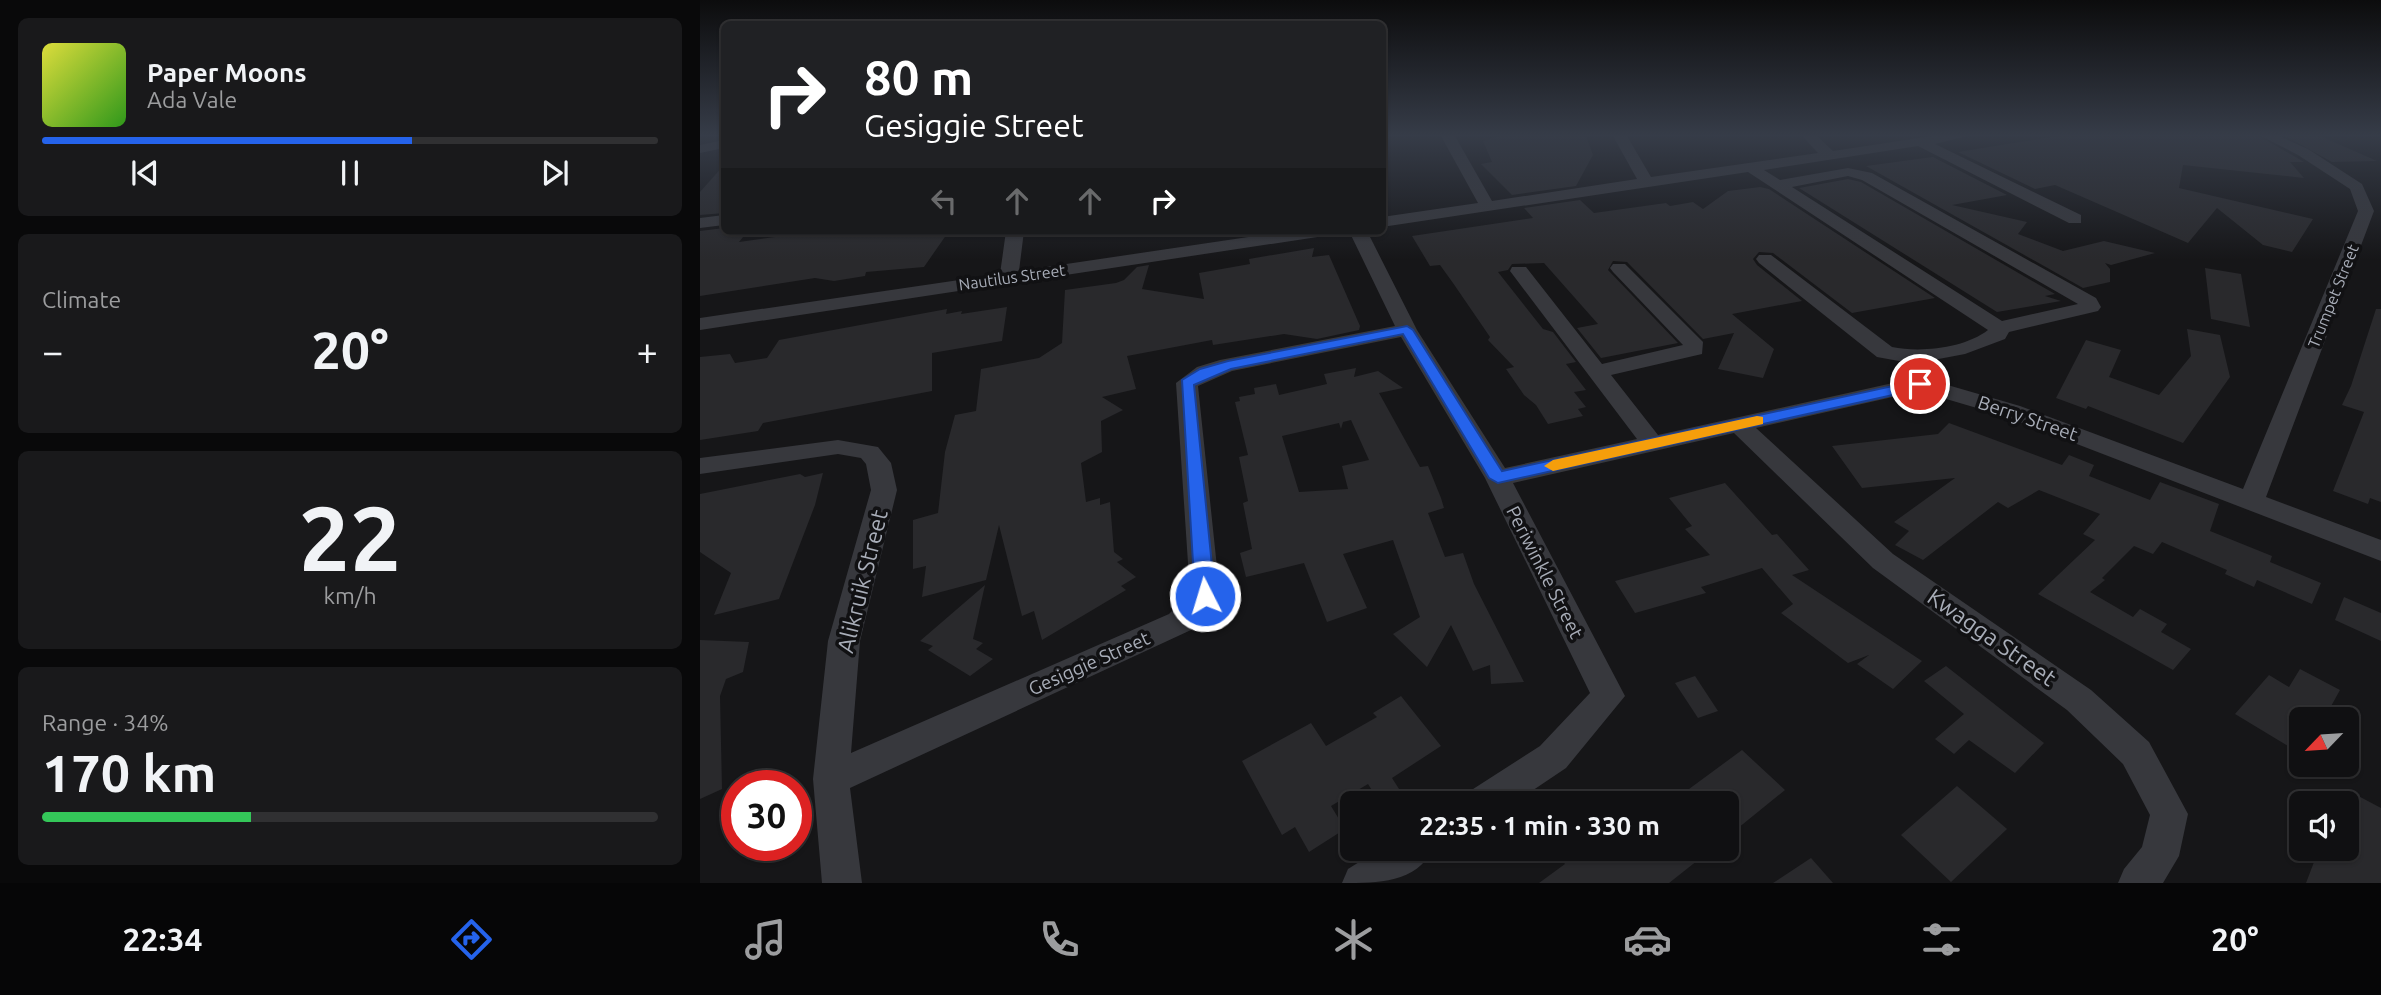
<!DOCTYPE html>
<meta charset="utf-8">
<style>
body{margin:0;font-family:Ubuntu,sans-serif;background:#19191b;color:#f1f3f6;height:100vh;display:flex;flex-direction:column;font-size:26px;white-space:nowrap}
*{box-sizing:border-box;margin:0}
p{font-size:23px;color:#9c9d9f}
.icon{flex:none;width:38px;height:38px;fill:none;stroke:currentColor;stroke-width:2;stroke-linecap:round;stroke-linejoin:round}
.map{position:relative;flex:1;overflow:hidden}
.panel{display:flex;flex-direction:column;gap:18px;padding:18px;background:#09090a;width:700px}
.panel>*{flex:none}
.top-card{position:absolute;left:21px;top:21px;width:665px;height:214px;border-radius:10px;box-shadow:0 2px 5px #0004,0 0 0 2px #303032;background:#202124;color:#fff;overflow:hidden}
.needle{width:46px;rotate:245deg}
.buttons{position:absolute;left:1589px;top:707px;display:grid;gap:14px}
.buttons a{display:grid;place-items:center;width:70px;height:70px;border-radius:10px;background:#101012;box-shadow:0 2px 5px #0004,0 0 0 2px #303032;font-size:35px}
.speed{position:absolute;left:21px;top:770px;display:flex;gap:14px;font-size:35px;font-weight:700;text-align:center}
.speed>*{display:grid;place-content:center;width:91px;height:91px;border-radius:50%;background:#101012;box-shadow:0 2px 5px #0004,0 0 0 2px #303032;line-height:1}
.speed .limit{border:10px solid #d22;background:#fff;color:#111}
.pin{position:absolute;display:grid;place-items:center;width:60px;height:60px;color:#fff;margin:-30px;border:4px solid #fff;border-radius:50%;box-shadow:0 2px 7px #0007}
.me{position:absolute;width:77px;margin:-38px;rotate:355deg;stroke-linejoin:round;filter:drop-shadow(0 0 5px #0008)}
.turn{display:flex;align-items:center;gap:24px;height:147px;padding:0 28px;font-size:32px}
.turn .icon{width:91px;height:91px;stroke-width:2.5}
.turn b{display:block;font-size:49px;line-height:60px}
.lanes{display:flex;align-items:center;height:66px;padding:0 28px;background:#0003;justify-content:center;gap:35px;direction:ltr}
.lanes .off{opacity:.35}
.big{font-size:52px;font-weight:700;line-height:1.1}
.panel .widget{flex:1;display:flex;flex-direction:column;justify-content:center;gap:10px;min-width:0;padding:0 24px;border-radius:10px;background:#19191b}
.panel .dial{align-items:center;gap:0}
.dial b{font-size:91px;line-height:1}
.song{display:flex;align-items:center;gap:21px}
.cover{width:84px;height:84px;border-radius:10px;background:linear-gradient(135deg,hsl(60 70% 55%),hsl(110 70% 35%))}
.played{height:7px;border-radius:4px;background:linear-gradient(90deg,#2563eb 60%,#303032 60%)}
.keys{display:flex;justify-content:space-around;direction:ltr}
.heat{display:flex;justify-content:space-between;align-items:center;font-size:38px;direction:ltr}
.charge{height:10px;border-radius:5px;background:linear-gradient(90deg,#34c759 34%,#303032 0)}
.trip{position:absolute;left:640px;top:791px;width:399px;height:70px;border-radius:10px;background:#101012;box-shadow:0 2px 5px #0004,0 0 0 2px #303032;font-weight:700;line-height:70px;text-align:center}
.tabs{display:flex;height:112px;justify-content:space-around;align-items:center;background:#060607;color:#9c9d9f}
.tabs .icon{width:49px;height:49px}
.tabs .current{color:#2563eb}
.tabs b{font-size:32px;color:#f1f3f6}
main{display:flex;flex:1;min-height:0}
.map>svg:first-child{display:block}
.building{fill:#29292c;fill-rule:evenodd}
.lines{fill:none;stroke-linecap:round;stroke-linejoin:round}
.street{fill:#37383d;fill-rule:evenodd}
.route{fill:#2563eb;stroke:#184099;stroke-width:2}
.slow{fill:#f59e0b}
.labels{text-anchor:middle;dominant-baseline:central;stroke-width:7;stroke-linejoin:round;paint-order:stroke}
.far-street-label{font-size:16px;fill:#a8adb8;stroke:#111113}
.street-label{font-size:19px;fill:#a8adb8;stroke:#111113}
.near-street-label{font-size:23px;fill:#a8adb8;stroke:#111113}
</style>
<main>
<section class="panel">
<div class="widget">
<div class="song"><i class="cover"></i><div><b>Paper Moons</b><p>Ada Vale</p></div></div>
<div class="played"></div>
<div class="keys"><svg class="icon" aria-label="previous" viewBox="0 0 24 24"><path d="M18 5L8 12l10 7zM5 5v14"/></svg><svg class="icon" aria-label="pause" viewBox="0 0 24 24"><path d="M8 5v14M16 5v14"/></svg><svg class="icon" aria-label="next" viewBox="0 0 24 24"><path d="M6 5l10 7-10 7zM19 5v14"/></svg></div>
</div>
<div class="widget"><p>Climate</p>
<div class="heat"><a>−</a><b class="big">20°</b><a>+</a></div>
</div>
<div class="widget dial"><b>22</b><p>km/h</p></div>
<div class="widget"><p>Range · 34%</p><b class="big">170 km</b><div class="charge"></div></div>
</section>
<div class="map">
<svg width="1681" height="883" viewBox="0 0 1681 883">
<rect width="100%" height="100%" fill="#161618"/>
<g class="building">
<path d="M799,136H886L893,155L876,186L812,195L781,164L792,162L783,141Z"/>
<path d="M1358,136H1559L1604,162H1590L1604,178L1483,165L1479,188L1613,219L1592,252L1563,245L1517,208L1488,243L1355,185L1335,189L1258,152Z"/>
<path d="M1585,136H1620L1677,161L1632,162Z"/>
<path d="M1233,157L1307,195L1252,205L1327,222L1318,234L1363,251L1404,241L1455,253L1411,265L1405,263L1410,269V282L1383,288L1166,166Z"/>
<path d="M24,165V213L0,215V192Z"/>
<path d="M1148,179L1161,182L1355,294L1345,296L1361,301L1297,312L1099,188Z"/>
<path d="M1060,187L1069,189L1235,298L1152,313L1073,253L1059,252L1053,259L1057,265L1102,301L1032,314L1074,349L1063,378L1018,369L1034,333L1003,339L927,262L913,261L908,270L978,343L901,358L877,328L898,324L844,263L812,264L808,270L798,272L843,329L853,332L876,362L866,364L886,390L874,392L886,407L878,409L883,416L848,424L836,405L824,395L806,369L814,367L788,340L790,337L753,283L740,265L730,266L712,236L833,218L824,208L880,200L894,213L966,203L970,206L993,202L1003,209L1028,191Z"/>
<path d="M24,228V234L47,232L39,242L119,231H249L224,267L166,272L165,276L134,281L115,278L0,296V231Z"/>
<path d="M614,248L612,257L629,255L660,326L659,330L617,339L584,334L513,345L512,340L427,356L436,389L402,397L423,410L401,421L402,452L381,463L386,502L400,498V505L410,502L414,552L423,559L417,562L436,577L421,586L426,590L342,640L334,611L322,616L299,525L286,580L222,597L226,566L213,569V520L238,513L245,452L255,415L276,411L281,369L339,358L362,343L365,290L416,283L424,280L437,267L449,265L442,289L504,299L499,273L550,264L549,259Z"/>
<path d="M1505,268L1541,274L1550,327L1511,319Z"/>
<path d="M307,307L302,341L232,353V391L63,423L58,431L0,440V357L30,354L35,363L67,358L79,340L247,309L246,314L262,311L261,314Z"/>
<path d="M1676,309H1681V502L1670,498L1668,504L1633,491L1664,412L1642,405L1651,386Z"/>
<path d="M1487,329L1520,335L1530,377L1483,443L1388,406L1386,409L1356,398L1386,340L1421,350L1409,377L1459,395L1491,356Z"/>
<path d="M656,368L654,377L678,371L703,388L679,393L720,467L728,466L741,498L744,508L728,513L745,557L763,553L774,584L824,682L791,684L790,665L773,671L751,625L727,667L693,634L720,617L693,540L643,554L667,608L627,622L604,563L546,577L540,553L552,549L543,503L548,501L539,457L548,455L535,402L540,401L539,397L555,394L554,388L576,384L579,395L627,384L624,374ZM651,420L669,460L642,466L648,489L599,492L582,436L639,423L641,429L643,422Z"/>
<path d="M1249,423L1362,465L1369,455L1394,465L1389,476L1450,500L1460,482L1519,504L1510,531L1572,556L1570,562L1621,583L1612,604L1557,580L1554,587L1525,574L1527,570L1462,542L1453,554L1434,546L1402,578L1405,580L1390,592L1433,617L1440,609L1467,624L1461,632L1491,649L1473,670L1338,594L1395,540L1383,534L1400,514L1339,490L1308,508L1298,502L1223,560L1195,545L1209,531L1194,522L1255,478L1162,488L1132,446L1238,434Z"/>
<path d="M123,473L115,505L79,599L14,615L31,573L0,552V494L100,474L105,477Z"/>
<path d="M1025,483L1072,535L1077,534L1109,570L1092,575L1222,661L1193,689L1157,664L1169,655L1148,663L1081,613L1093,604L1062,568L1001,587L1006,593L935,613L915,581L1010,555L985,529L992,526L969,498Z"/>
<path d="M285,585L273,639L283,643L276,649L293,659L270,676L228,650L233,646L220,641Z"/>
<path d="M1644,597L1681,613V641L1635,620Z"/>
<path d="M0,640L49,642L43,672L26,679L20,696L22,789L0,799Z"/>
<path d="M1246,666L1344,743L1315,773L1269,740L1254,754L1235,739L1264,714L1224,681Z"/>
<path d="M1600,669L1640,690L1624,719H1601V754L1535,714L1569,675L1589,687Z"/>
<path d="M995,676L1018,711L998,718L975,683Z"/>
<path d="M701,696L741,746L692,778L708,803H680L668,784L631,806L645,829L609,852L595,827L582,835L542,761L611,723L626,746L677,717L673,713Z"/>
<path d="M1042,750L1085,790L1027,837V803H970Z"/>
<path d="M1257,786L1307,829L1251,882L1201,835Z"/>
<path d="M1647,790L1681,808V883H1606L1619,849H1647Z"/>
<path d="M853,849H1012L969,883H839L865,864Z"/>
<path d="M1111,858L1133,883H1073Z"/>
</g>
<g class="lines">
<g class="street">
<path d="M741,136H755L792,201L937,179L913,136H927L951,177L1118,153L1102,136H1117L1133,151L1232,136H1267L1235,144L1381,215V223H1369L1218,146L1064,170L1080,180L1148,168L1172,173L1396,298L1401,307L1398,311L1309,332L1305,339L1265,354L1228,361H1199L1177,357L1059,263L1056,259L1059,255H1071L1192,347C1221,353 1265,348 1288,330L1048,172L682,227V217L778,203ZM1148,176L1162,180L1378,304L1302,321L1092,187Z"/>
<path d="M1561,136H1579L1608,149L1662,184L1674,211L1566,497L1681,540V561L1304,416L1219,391L1056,428L1193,554L1391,690L1449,742L1488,814L1479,856L1463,883H1418L1424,869L1442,847L1450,815L1423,764L1367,710L1173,568L1034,433L813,483L925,696L866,768L814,803H764L770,791L840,746L890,693L785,478L701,337L532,371L498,386L520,596L491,630L150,788L162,883H122L113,779L128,641L171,490L166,464L161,458L138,454L0,474V458L138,440L178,447L191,463L197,490L160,641L151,753L469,614L490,593L476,383L497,367L520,360L695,326L649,231H667L717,330L805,468L937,439L810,271L812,267H826L902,364L983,345L913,272L910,268L913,264H925L1003,342L1002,354L911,375L958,435L1220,377L1320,406L1543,489L1658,211L1650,189L1598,155Z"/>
<path d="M24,140V148L0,153V145Z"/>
<path d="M24,215V225L0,228V218Z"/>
<path d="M306,231H324L319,271L589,231H633L624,236L0,330V318L300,274Z"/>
<path d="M680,849H733C716,883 678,883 642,883L648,869Z"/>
</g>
</g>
<linearGradient id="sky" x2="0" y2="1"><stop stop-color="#0c0c0d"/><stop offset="0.52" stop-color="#363c48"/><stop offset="1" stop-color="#363c48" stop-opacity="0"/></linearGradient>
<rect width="1681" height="260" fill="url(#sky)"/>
<path class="route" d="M707,326L713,330L802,471L1220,380L1227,384L1220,389L798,483L789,478L703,334L531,369L494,385L515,596L512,601H498L495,596L482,380L500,369L528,361Z"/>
<path class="slow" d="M1057,416L1063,417V424L853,471L844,466L853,460Z"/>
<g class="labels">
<g class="far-street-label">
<text transform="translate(312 277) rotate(-8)">Nautilus Street</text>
<text transform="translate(1633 296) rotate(-68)">Trumpet Street</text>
</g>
<g class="street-label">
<text transform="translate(1328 418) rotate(19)">Berry Street</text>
<text transform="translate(845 572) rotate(63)">Periwinkle Street</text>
<text transform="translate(389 663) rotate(-24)">Gesiggie Street</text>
</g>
<g class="near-street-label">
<text transform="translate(162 581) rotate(-76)">Alikruik Street</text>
<text transform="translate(1292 637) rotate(35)">Kwagga Street</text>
</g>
</g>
</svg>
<div class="buttons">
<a><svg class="needle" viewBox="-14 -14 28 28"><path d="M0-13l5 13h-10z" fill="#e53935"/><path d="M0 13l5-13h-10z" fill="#9c9d9f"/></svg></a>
<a><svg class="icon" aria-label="sound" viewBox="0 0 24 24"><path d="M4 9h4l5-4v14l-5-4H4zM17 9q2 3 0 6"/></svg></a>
</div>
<div class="speed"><div class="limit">30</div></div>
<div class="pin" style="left:1220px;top:384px;background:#d93025"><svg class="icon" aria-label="arrive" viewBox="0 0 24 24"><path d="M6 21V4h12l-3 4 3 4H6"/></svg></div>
<svg class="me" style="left:505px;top:596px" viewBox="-20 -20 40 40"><circle r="17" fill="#2563eb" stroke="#fff" stroke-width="3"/><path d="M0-11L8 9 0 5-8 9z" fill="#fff"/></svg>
<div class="trip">22:35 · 1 min · 330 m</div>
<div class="top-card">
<div class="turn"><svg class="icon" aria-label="right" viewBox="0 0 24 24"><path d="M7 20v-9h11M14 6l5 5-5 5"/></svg><div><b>80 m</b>Gesiggie Street</div></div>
<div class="lanes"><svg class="icon off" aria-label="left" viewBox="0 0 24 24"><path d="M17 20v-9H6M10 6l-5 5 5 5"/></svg><svg class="icon off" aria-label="ahead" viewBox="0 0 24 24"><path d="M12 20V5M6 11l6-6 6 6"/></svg><svg class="icon off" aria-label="ahead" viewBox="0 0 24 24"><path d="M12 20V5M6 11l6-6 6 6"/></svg><svg class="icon" aria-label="right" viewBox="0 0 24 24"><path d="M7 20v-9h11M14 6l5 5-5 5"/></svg></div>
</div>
</div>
</main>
<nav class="tabs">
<b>22:34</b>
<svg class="icon current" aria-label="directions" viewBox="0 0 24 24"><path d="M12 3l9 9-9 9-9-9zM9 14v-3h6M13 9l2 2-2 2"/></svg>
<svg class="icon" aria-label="music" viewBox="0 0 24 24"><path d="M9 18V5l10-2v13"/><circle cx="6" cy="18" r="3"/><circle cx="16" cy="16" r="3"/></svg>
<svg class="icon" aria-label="phone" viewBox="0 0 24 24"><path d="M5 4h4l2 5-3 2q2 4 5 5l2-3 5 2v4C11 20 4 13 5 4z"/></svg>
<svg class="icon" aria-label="climate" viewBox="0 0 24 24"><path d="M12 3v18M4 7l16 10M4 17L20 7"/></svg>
<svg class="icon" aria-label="car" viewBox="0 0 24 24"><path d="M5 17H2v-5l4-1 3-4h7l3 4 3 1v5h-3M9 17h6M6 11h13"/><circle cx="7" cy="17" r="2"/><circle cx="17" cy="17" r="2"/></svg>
<svg class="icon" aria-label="filters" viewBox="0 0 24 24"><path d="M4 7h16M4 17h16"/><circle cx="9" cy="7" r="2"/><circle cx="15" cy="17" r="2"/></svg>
<b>20°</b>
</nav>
